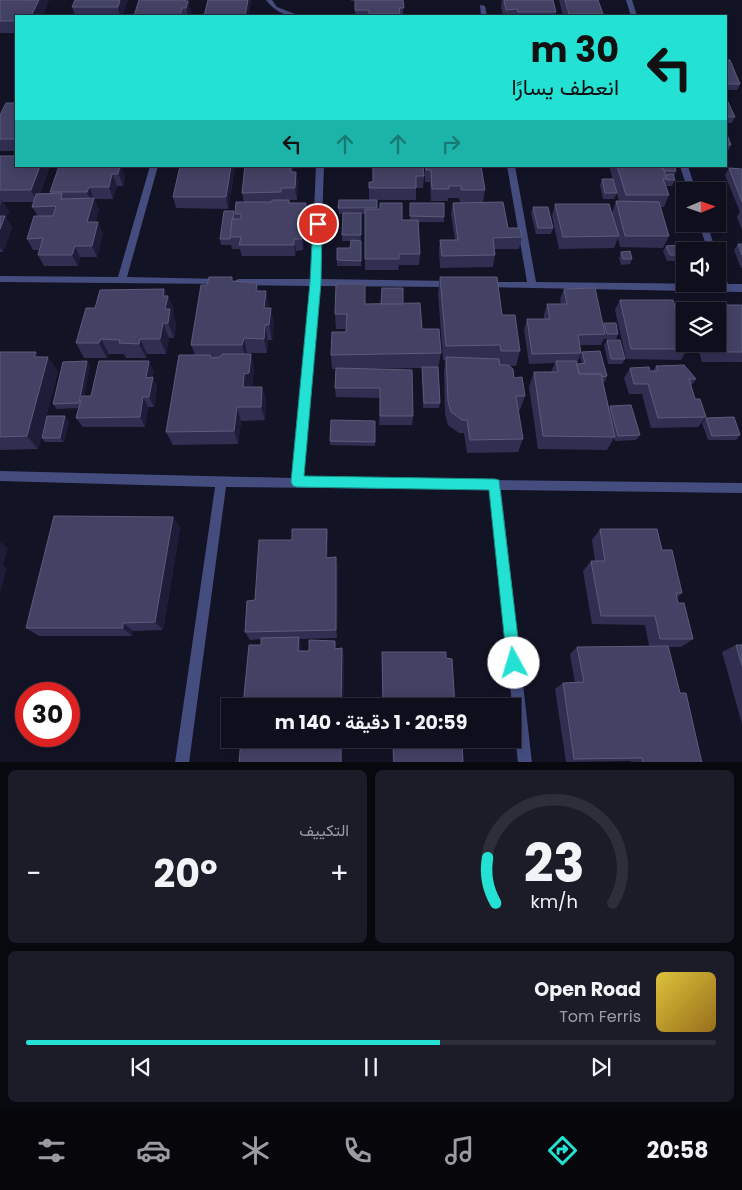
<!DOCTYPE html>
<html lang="ar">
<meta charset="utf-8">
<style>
body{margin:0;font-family:Poppins,Vazirmatn,sans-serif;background:#1c1c29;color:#f1f3f6;direction:rtl;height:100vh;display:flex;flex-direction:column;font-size:19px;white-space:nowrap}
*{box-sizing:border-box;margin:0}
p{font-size:16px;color:#9b9ca3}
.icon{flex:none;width:28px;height:28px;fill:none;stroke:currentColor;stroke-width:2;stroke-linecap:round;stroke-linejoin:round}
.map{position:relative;height:762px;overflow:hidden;direction:ltr}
.side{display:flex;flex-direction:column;gap:8px;padding:8px;background:#08080f;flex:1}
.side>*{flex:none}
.top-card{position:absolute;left:15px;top:15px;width:712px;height:152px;border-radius:0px;box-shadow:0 2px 12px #0003,0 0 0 1px #2e2e3b;direction:rtl;background:#23e1d3;color:#111;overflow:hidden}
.needle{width:32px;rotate:88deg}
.buttons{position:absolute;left:676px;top:182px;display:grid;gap:10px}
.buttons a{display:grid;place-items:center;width:50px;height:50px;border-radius:0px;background:#0e0e1c;box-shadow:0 2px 12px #0003,0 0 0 1px #2e2e3b;font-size:25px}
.speed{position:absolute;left:15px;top:682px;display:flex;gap:10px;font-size:25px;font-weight:700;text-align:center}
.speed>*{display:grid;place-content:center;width:65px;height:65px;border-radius:50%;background:#0e0e1c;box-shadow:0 2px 12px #0003,0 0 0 1px #2e2e3b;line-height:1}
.speed .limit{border:8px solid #d22;background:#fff;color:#111}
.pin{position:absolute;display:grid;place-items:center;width:42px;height:42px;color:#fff;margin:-21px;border:2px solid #fff;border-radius:50%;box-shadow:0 1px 5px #0007}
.me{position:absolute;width:55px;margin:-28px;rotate:354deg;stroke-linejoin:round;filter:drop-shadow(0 0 4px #0008)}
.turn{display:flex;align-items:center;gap:18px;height:105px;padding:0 25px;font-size:22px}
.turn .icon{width:65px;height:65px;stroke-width:2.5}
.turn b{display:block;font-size:35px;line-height:42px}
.lanes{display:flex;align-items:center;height:48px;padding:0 25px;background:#0003;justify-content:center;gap:25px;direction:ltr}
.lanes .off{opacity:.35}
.big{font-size:38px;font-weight:700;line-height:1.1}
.side .widget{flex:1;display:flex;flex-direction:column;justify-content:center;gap:8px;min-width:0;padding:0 18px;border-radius:8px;background:#1c1c29}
.side .dial{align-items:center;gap:0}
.dial svg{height:130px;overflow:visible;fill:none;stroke:#2e2e3b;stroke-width:7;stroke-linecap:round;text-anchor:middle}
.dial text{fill:#f1f3f6;stroke:none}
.song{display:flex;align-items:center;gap:15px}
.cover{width:60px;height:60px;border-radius:8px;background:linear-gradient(135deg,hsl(50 70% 55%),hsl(40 70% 35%))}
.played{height:5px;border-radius:2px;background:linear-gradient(90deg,#23e1d3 60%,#2e2e3b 60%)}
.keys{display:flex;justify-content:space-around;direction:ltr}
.heat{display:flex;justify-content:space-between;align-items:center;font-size:28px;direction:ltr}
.side .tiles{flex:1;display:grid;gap:8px;grid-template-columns:1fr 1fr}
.widget:last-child{grid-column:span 2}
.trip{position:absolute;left:221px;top:698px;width:300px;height:50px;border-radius:0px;background:#0e0e1c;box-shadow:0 2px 12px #0003,0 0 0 1px #2e2e3b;font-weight:700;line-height:50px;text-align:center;direction:rtl}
.menu{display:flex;height:80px;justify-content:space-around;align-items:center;background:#06060b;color:#9b9ca3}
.menu .icon{width:35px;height:35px}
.menu .active{color:#23e1d3}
.menu b{font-size:22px;color:#f1f3f6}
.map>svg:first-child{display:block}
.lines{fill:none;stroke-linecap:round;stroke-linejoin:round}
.street{fill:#454d7f;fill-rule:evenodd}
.wall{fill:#302f52}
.shaded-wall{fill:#1d1c39}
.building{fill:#434264;stroke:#5b5b7b}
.route{fill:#23e1d3;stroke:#179289}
</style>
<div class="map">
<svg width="742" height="763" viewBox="0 0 742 763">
<rect width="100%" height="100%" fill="#131326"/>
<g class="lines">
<g class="street">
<path d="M266,0H272L277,7L300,16C286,17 274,11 266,0Z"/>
<path d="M626,0H632L637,16H631Z"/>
<path d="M480,5L485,6L487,16H481Z"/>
<path d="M150,166H158L127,277L221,279L226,282L224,284L0,282V276L118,277Z"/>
<path d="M316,166H324L320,279L451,281L456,284L451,287L319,286L303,478L742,483V493L501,490L532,763H518L490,490L226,487L189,763H175L215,487L0,481V471L292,478L310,286L238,285L233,282L238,279H311Z"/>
<path d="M507,166H515L536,282L718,284V264L722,267L728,284H742V292L483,287L481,285L483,283L486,282H527Z"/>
<path d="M680,166H688L696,191H688Z"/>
<path d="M699,224H707L716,251H708Z"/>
</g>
</g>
<g class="wall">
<path d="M0,0H49L42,16H16V33H0Z"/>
<path d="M128,0L122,16L75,15L72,7Z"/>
<path d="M351,0H403V16H355V1H351Z"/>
<path d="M502,0H553L556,12L555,16H503L501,7Z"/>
<path d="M559,0H598L603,14L602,16H563Z"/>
<path d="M189,5L191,13L190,16H134Z"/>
<path d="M726,60L740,84L737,90H726Z"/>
<path d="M726,100L735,117L732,123H726Z"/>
<path d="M16,103V166H50L40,194H51L50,192L122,169L125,177L123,186H117L113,199H94L99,210L95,222H98L103,234L97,257H80L78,266H44L38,255L40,250H33L27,239L38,216L32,207L34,202H3L9,212L6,218L12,228L3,252H0V156H14L16,151H0V115Z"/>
<path d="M726,132L731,145L728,151H726Z"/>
<path d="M235,166L228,209L176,208L173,197Z"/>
<path d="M245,166H294L293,172H296L298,184L297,200H289L290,203H306L307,215L306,226H303L304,238L303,250L296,251L295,256H242L240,249H232L231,245H221L220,239L234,211L236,219L235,214L244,202L242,193Z"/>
<path d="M372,166L424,176L423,188H416V200H369V182H373Z"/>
<path d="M425,166H481L485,190L483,202H460L459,198H448V201H431L430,182H425Z"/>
<path d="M609,166H659L660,168L662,167H660V166L675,167L676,171L674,177L675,180L672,186H666L669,195L664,207H660L669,236L663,248L620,247L618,238L614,248L559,249L552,216L555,204L612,213L616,201H619Z"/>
<path d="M729,168L742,169V230L737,217L740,212L725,175Z"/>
<path d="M602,179L617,193L614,199H603L600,185Z"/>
<path d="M410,203L444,217V222H418L420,254L419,265H399L398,270H365V214H361V266H337V260L350,248L351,241H342L343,214H339L338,208L377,209L402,220H410Z"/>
<path d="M453,203L508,228L522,237L519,249H494L495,255L493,267L440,268L439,251L440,240H455L451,214Z"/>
<path d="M533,207L553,228L551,234H536L531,213Z"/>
<path d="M738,244H742V268H741L734,250Z"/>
<path d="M666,246L682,255L679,261H667L663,251Z"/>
<path d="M621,252L632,259L630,264L621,265L619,258Z"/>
<path d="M440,277L502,315L520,351L516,366H508L514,378L525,396L520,410H518L523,439L518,452L467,453L464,433H459L448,425L445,414L444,372L445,360H443L438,293Z"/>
<path d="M233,281L257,283L259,291H266L269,308L274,324L272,340H268L267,353H247V354H251L254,369L252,387H262L266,401L265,420L241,421L238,444L173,445L166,432L195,355L191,345L207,285Z"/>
<path d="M164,289L167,296H168L174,311L173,315L176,324L174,338H169L166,354H147L146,358H126L124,354H109L107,358H84L76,343Z"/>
<path d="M564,289L603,324L604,323L618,334L616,339H604V338L601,345H580L581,353L577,364L582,363L580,357L582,352L607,376L605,382H603L609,408L610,406L640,435L636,440L615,441L614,438L607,450L538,449L529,387L534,372H551L555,363L529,364L524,330L527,319H544V315L547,304H561L560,299Z"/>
<path d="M620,300L687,349L681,360L626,359L615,310Z"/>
<path d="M365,304H403L441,353L438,368L440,403L439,408H423L422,368L365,369L413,416L412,425H379L380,398L336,397L335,388L336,369H332L331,355L346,332V329H336L335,314Z"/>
<path d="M694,305H742V362H702L697,344H718V311H691Z"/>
<path d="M607,340L625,359L622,364H608L604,345Z"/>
<path d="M0,352L39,357L58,371L38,449L0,450Z"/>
<path d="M90,366L84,396H91L154,371L152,377L157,387L154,407H148L145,427H83L76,418L79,408L57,409L53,404Z"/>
<path d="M656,366L696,379L691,386L695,399L706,417L698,427L651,428L642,394H629L624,378L630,368L653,371Z"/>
<path d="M706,418L740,435L736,440H708L702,423Z"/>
<path d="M69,421L64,442H45L42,438Z"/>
<path d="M375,421V446L330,445V441Z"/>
<path d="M173,517L180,528L163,630L133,631L132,636H39L26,628Z"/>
<path d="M327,529L328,540V558L336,557L338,568L337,638L299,639L301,645V651L342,648L344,656L343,706H243L261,645V639L250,640L245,632L255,600L292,540Z"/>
<path d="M600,529L662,550L682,593L677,598L678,603L693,639L681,647H669L680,693L702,763H631V761L566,762L555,689L563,683H575L570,654L577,647L649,646L645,625L592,624L583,571L591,561H595L592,540Z"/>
<path d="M736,645H742V724L722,652Z"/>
<path d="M382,652L446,658L455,706H383Z"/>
<path d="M392,739H462L463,763H393Z"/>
</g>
<g class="shaded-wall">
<path d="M39,0H49L42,16H31Z"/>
<path d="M120,0H128L122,16H120L118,7Z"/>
<path d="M185,0H190L189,5L191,13L190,16H188Z"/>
<path d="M248,0H252L249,16H245Z"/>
<path d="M40,166H50L37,202L31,190Z"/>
<path d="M116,166H123L122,169L125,177L123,186Z"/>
<path d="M231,166H235L228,209L226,197Z"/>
<path d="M291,166H294L292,184L291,172Z"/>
<path d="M296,172L298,184L297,200L295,188Z"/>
<path d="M112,174L117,186L113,199L109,187Z"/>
<path d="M89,187L99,210L92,234L87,222L92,203L87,192Z"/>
<path d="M2,200L9,212L6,218L12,228L3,252L0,247V206Z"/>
<path d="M306,203L307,215L306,226L305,215Z"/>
<path d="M98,222L103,234L97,257L92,246Z"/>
<path d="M303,226L304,238L303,250L302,239Z"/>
<path d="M294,239L296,251L295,256L294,245Z"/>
<path d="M75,246L80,257L78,266L72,255Z"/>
<path d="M257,283L260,298L256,291Z"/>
<path d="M164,289L168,298V296L174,311L173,315L176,324L174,338L168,323L163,296Z"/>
<path d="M266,291L269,307L267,324L264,308Z"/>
<path d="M271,308L274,324L272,340L269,325Z"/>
<path d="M163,323L169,338L166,354L160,339Z"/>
<path d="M265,325L268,340L267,353L264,339Z"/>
<path d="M244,338L247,353L246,360L242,345Z"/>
<path d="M101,339L109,354L107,358L99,343Z"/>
<path d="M140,339L147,354L146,358L139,344Z"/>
<path d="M36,352L46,366L34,357Z"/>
<path d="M251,354L254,369L252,387H243L244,374Z"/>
<path d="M48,357L58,371L38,449L27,436Z"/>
<path d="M87,361L90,366L82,408L79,403Z"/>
<path d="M149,361L154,371L150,388L146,378Z"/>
<path d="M153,377L157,387L154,407L149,397Z"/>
<path d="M262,387L266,401L265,420L261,407Z"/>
<path d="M143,397L148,407L145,427L140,417Z"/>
<path d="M237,407L241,421L238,444L234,431Z"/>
<path d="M65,416L69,421L64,442L60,438Z"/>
<path d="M173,517L180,528L163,630L155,622Z"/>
<path d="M327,529L328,540V568L326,558Z"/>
<path d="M0,542L8,548L3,565L7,568L0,593Z"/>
<path d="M336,557L338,568L337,638L336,630Z"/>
<path d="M123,623L133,631L132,636L123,628Z"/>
<path d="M299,637L301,645L300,658L298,651Z"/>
<path d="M342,648L344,656L343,706H341Z"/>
<rect x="341" y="739" width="1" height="24"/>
</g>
<g class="building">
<path d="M0,0H39L31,16H16V21H0Z"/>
<path d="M75,0H120L118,7H72Z"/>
<path d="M139,0H185V1H188L186,8H182L180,15H187V16H134Z"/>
<path d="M208,0H248L245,16H204Z"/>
<path d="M355,0H403L404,8H399L400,14H369V10H355Z"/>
<path d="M504,0H553L556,12H518L517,9L506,10Z"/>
<path d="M565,0H598L603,14H569Z"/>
<path d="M68,15L122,16H67Z"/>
<path d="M726,60H730L740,84H728L726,80Z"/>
<path d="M726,100H727L735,117H728L726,114Z"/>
<path d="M6,103H16V139H0V115Z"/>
<path d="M726,132L731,145H726Z"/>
<path d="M16,150V166H40L31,190H0V156H14Z"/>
<path d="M59,166H120L118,174H112L109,187H89L87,192H50Z"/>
<path d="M180,166H231L226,197H173Z"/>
<path d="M245,166H291V172H296L295,188H281V192L242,193Z"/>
<path d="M373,166H423L424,176H416V188H369V182H373Z"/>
<path d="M425,166H481L485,190H461V186H449V189H432L431,170H426Z"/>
<path d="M617,166H659L660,168H663L667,179H663L669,195H626Z"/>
<path d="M663,166L675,167L676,171H664Z"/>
<path d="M729,168L742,169V202Z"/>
<path d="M673,174L675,180H667L665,175Z"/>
<path d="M602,179H613L617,193H605Z"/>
<path d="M62,193L61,199L94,198L87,222H98L92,246H75L72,255H38L43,238L27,239L34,216H53L56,206L32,207L36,194Z"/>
<path d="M272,200H289V203H306L305,215H298L297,226H303L302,239H294V245H239L241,237H229L232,219H241V214H235L236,202H272Z"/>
<path d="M339,200H377V208H338Z"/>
<path d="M616,201L659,202L669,236H625Z"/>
<path d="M503,202L508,228H520L522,237L493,238L495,255L442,256L440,240H458L453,203Z"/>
<path d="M380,203H402V220H418L420,254H399V259H365V209H380Z"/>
<path d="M410,203H444V217L410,216Z"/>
<path d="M555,204H609L619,236L563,237Z"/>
<path d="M533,207H548L553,228H538Z"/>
<path d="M224,211H234L233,219H232L230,239H220Z"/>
<path d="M343,213H361V235H342Z"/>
<path d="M0,216H5L0,229Z"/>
<path d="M351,240L361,241V261L337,260V248H350Z"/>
<path d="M738,244H742V255Z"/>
<path d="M678,245L682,255H670L666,246Z"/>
<path d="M630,251L632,259H623L621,252Z"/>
<path d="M209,277H232V281L257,283L256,291H266L264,308H271L269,325H265L264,339L244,338L242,345H191L201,285H207Z"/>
<path d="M440,277H497L502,315H515L520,351H501L500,345L446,346Z"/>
<path d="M336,284H365V304L420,303L422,329H439L441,353L331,355L332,332H346L347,314H335Z"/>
<path d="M382,288H403V304H381Z"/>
<path d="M595,288L605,334L578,335L581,353L532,354L527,319H550L547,304H567L564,289Z"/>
<path d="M164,289L163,296H168L165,309H170L168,323H163L160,339H140L139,344L119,343L120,340L101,339L99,343H76L86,308H95L100,290Z"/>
<path d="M620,300H673L685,341V344H686L687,349H631Z"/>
<path d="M694,305H742V352H709L707,344H718V311H696Z"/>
<path d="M604,323H616L618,334H607Z"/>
<path d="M607,340H620L625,359H611Z"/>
<path d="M600,351L607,376L602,377L601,374H579L577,364L585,363L582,352Z"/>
<path d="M0,352H36L34,357H48L27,436L0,437Z"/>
<path d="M222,354H251L249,373L244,374L243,387H262L261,407H237L234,431L166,432L179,355H210L211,358L220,357Z"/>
<path d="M446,357L499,359L500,365H508L513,369L514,378L522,377L525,396H516L523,439L470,440L467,420H462L451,412L448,401Z"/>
<path d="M87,361L79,403L53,404L63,362Z"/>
<path d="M99,361H149L146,378L153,377L149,397H143L140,417L76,418L82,396H91Z"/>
<path d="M556,361H576L579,374H601L615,437L543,436L534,372H558Z"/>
<path d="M684,365L696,379H689L695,399H700L706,417L658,418L648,384H634L630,368L649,367L650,371H658L656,366Z"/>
<path d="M422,367H438L440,403H424Z"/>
<path d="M336,368L412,370L413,416H380V388H335Z"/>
<path d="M631,405L640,435L618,436L610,406Z"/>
<path d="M47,416H65L60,438H42Z"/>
<path d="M734,417L740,435L712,436L706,418Z"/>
<path d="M331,420L375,421V442L330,441Z"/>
<path d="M54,516L173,517L155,622L123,623V628H26Z"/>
<path d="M292,529H327L326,558L336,557V630L245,632L247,601L255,600L259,540H292Z"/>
<path d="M600,529H657L662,550H672L682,593H676L678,603H684L693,639H660L655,616H601L591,561H605Z"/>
<path d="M299,637L298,651H309V640L335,641V649L342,648L341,706H243L249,645H261V638Z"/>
<path d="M736,645H742V666Z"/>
<path d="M668,646L680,693H686L702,763H643L642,758L574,759L563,683L584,682L577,647Z"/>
<path d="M382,652H446V658L452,659L455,706H383Z"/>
<path d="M241,739H341V763H239Z"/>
<path d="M393,739H462L463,763H394Z"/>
</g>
<path class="route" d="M318,221L322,224L321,283L304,476L495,479L499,480L521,663L519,668L514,670L509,668L507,663L489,490L297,487L293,486L291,482L310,283L313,224Z"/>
</svg>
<div class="buttons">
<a><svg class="needle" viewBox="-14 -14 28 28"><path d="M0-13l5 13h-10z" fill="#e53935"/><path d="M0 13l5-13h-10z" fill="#9b9ca3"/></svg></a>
<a><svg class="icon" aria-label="sound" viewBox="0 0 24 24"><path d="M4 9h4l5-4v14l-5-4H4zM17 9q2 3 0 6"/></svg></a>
<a><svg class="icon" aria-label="layers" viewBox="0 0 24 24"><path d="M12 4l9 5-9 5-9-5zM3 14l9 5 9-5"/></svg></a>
</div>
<div class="speed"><div class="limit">30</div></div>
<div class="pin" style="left:318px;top:224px;background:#d93025"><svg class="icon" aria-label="arrive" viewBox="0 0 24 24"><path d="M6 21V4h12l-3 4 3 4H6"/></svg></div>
<svg class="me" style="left:514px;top:663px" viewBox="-20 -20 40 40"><circle r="19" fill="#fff"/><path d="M0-13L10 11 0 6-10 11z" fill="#23e1d3"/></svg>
<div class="trip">20:59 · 1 دقيقة · 140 m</div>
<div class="top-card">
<div class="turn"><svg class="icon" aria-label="left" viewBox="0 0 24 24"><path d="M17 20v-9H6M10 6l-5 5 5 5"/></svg><div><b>30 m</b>انعطف يسارًا</div></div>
<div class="lanes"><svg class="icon" aria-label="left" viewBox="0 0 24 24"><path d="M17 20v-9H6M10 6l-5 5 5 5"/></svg><svg class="icon off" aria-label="ahead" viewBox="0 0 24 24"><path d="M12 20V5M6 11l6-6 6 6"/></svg><svg class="icon off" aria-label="ahead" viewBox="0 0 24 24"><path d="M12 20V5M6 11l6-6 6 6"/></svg><svg class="icon off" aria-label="right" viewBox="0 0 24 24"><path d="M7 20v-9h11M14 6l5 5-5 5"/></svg></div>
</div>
</div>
<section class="side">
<div class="tiles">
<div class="widget dial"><svg viewBox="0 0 100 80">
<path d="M14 69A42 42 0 1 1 86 69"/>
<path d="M14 69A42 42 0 0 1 9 41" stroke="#23e1d3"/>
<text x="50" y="56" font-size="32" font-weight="700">23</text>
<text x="50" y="72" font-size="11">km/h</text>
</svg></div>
<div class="widget"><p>التكييف</p>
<div class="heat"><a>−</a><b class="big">20°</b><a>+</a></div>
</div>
<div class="widget">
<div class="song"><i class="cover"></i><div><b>Open Road</b><p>Tom Ferris</p></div></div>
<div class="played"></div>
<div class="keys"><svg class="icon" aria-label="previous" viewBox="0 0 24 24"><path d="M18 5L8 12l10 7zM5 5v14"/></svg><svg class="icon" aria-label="pause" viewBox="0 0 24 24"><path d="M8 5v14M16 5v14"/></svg><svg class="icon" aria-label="next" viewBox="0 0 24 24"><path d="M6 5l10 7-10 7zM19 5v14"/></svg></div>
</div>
</div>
</section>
<nav class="menu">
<b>20:58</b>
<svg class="icon active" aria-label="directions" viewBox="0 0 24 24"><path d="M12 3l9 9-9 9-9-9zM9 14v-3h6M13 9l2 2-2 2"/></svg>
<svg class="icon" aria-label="music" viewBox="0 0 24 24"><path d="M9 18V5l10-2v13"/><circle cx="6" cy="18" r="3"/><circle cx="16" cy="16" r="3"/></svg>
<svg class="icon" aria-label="phone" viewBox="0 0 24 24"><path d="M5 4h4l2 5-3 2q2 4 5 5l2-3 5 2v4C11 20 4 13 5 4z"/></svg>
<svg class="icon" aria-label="climate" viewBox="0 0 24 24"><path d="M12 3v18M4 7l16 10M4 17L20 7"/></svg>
<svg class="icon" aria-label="car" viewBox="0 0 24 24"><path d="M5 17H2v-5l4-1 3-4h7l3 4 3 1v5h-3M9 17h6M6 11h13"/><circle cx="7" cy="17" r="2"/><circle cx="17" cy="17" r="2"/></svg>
<svg class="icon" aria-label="filters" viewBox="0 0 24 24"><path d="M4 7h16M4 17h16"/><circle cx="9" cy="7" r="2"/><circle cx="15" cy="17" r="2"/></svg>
</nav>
